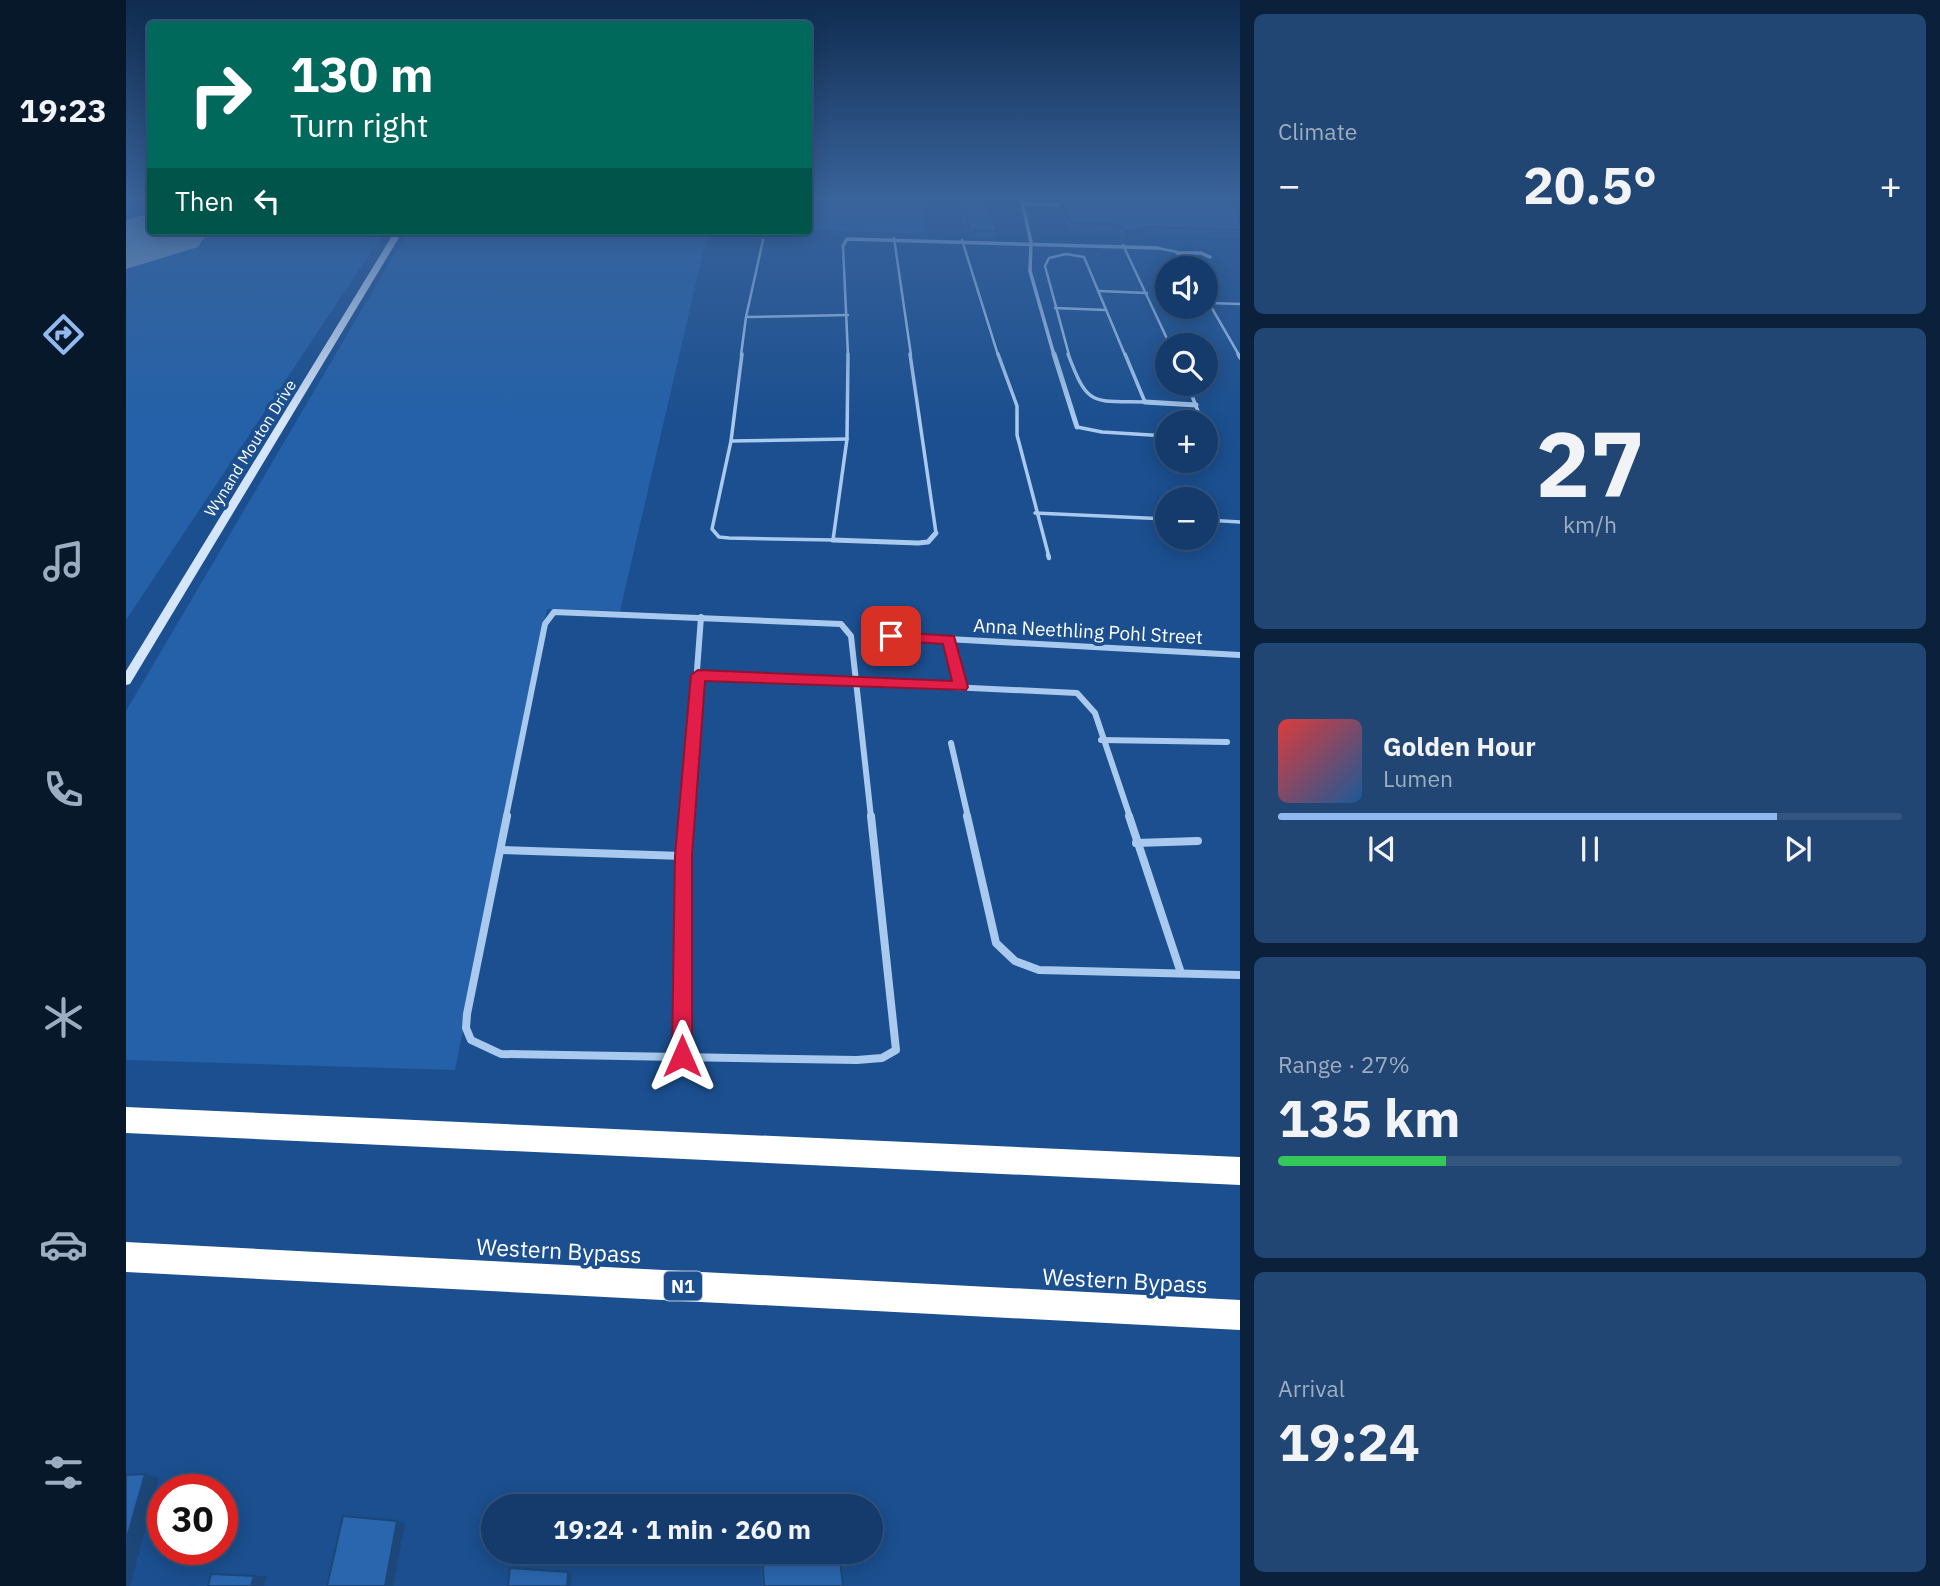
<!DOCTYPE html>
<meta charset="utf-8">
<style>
body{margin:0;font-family:"IBM Plex Sans",sans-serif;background:#214673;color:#f1f3f6;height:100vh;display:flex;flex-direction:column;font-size:26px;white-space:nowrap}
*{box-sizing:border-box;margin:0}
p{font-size:23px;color:#9dadc1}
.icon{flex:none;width:38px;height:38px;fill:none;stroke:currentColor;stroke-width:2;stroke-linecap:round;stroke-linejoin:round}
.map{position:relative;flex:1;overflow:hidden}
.side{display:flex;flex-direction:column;gap:14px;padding:14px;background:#0b203b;width:700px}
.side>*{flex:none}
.top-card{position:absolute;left:21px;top:21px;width:665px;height:214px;border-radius:7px;box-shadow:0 4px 18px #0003,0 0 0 2px #33557e;background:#00695c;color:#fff;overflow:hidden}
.tools{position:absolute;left:1029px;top:256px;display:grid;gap:14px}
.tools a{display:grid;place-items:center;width:63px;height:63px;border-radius:50%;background:#143b6b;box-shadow:0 4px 18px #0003,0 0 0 2px #33557e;font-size:35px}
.speed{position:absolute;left:21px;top:1474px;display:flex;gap:14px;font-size:35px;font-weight:700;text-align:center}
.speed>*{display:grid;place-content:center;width:91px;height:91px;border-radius:50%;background:#143b6b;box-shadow:0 4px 18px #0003,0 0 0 2px #33557e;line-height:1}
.speed .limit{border:10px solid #d22;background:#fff;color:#111}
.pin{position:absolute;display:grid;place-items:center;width:60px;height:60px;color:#fff;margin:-30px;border-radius:14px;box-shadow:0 4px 10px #0006}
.me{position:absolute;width:77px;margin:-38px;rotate:0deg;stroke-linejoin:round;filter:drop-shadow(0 0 5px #0008)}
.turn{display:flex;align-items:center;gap:24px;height:147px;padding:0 28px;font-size:32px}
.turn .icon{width:91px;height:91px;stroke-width:2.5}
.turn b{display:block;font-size:49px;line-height:60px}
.then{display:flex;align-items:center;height:66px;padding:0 28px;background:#0003;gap:14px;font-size:26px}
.big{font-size:52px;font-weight:700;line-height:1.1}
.side .card{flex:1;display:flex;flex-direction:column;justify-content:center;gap:10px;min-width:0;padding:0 24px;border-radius:10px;background:#214673}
.side .dial{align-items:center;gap:0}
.dial b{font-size:91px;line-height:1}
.song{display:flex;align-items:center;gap:21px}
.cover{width:84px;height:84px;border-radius:10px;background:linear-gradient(135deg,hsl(0 70% 55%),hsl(210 70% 35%))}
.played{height:7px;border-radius:4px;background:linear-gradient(90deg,#90b9f0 80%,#33557e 80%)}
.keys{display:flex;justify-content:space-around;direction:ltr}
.heat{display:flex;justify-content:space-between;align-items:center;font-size:38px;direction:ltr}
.charge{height:10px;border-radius:5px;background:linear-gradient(90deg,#34c759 27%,#33557e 0)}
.trip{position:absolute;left:355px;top:1494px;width:402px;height:70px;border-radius:35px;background:#143b6b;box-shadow:0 4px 18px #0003,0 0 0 2px #33557e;font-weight:700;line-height:70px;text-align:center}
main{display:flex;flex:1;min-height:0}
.tab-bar{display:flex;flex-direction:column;width:126px;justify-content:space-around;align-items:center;background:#08182b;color:#9dadc1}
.tab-bar .icon{width:49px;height:49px}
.tab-bar .on{color:#90b9f0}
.tab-bar b{font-size:32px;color:#f1f3f6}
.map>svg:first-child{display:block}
.green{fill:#2461a8}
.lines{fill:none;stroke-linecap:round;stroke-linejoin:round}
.runway{fill:#8da7c7;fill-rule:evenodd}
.lane-far2{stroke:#a9c9ee;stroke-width:2.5}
.lane-far1{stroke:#a9c9ee;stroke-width:3.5}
.lane{stroke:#a9c9ee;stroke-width:4.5}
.street-far3{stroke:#a9c9ee;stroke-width:3.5}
.street-far2{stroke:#a9c9ee;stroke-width:5}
.street-far1{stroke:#a9c9ee;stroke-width:6}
.street{stroke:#a9c9ee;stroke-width:8}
.secondary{fill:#d6e6fa;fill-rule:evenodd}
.highway{fill:#fff;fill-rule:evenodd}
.wall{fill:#245895}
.shaded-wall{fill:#1d4779}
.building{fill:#2a66ad;stroke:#1d4779;stroke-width:2}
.route{fill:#e11d48;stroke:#92132f;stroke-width:2}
.labels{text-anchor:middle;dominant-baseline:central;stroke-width:7;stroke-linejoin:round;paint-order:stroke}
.far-street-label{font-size:16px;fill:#fff;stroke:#1b4f8f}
.shield{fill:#1b4f8f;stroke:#bbcadd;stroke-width:2}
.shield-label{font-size:18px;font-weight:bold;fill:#fff}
.street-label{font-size:19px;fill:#fff;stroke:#1b4f8f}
.near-street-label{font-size:23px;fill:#fff;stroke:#1b4f8f}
</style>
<main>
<nav class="tab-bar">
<b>19:23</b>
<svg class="icon on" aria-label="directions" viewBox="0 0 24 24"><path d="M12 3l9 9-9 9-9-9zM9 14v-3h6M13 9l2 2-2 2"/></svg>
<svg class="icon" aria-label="music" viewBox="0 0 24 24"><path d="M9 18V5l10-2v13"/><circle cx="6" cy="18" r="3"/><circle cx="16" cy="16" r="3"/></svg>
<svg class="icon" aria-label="phone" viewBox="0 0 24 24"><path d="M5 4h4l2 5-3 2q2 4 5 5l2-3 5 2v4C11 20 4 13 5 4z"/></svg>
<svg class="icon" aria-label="climate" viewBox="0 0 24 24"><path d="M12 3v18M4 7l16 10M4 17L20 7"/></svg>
<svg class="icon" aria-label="car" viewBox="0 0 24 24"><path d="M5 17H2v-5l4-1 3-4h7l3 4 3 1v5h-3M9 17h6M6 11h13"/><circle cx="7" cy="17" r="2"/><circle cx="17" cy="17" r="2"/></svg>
<svg class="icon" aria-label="filters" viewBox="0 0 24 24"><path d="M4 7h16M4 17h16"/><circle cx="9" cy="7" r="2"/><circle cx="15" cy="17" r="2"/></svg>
</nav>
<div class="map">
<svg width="1114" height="1586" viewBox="0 0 1114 1586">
<rect width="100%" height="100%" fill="#1b4f8f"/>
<g class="green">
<path d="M0,198H24V231H259L0,620Z"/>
<path d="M683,198H796L802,234L683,230Z"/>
<path d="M282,231H582L494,611L421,609L329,1070L0,1060V711Z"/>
</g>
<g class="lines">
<path class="runway" d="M24,213V231H83L72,247L0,269V220Z"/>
<g class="lane-far2">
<path d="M768,238L785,355"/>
<path d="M836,240L872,355"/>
<path d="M997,245L1044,345"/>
<path d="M717,246L722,355"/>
<path d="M1032,248L1051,252L1061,268"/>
<path d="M973,291L1021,293"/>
<path d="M1080,298L1113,355"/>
<path d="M1083,303L1114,304"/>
<path d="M929,308L980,310"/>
<path d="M620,317L722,315"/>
<path d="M615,355L620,317L637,240"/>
<path d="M943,355L919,266L923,258L940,254L958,257L999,355"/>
</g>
<g class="lane-far1">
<path d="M616,354L605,441L586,529L593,537L603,538L707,540L721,439L722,354"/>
<path d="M784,354L810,533"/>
<path d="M872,354L891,406V435L923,557"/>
<path d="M942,354C962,407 965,401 1019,402L999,354"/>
<path d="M1112,354L1114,358"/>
<path d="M1061,383L1075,419"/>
<path d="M951,427L976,432L1041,436"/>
<path d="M605,441L721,439"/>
<path d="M909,513L1041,519"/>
<path d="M1080,520L1114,522"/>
</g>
<path class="lane" d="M922,555L923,558"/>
<g class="street-far3">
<path d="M895,198L905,242L904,271L928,355"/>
<path d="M897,204L942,205"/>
<path d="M717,246L721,239L1032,248"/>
<path d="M1051,253H1075L1084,257"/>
</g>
<g class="street-far2">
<path d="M928,354L951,427"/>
<path d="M1019,402L1070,405"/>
<path d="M707,540L792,543L802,542L810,533"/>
</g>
<g class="street-far1">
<path d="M766,636L1114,655"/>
<path d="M823,640L834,687"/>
<path d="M572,675L951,693L969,713L1004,817"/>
<path d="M975,740L1101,742"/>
<path d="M825,743L842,817"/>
<path d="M380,817L419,624L428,612L715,624L725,636L745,817"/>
<path d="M560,817L575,617"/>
</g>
<g class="street">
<path d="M381,816L341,1014L340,1028L345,1040L375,1054L731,1060L756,1058L770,1050L745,816"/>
<path d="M841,816L870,943L889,961L913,970L1114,975"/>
<path d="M1003,816L1055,973"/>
<path d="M1010,843L1072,841"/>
<path d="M376,850L557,856"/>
<path d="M556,1056L560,816"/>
</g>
<path class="secondary" d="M269,231H277L4,684L0,685V671Z"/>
<g class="highway">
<path d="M0,1107L1114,1157V1185L0,1133Z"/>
<path d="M0,1242L1114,1300V1330L0,1272Z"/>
</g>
</g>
<g class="wall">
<path d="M832,198H857L872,231L870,239L842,238Z"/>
<path d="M927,198H1108L1105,204L928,200Z"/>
<path d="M934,201L1114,205V238L1017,235L999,239L987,232L944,231L932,209Z"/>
<path d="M634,1552H713L717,1586H636Z"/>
</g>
<g class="shaded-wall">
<path d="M1020,227L1017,235L999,239L1001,231Z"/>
<path d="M19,1474L33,1478L4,1586H0V1541Z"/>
<path d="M271,1521L279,1523L267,1586H259Z"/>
<path d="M442,1572L446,1573L445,1586H441Z"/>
<path d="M128,1576H140L138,1586H125Z"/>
</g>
<g class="building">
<path d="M836,198H857L872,231L844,230Z"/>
<path d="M934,201L1114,205V230L1020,227L1001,231L990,224L946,223Z"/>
<path d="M19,1474L0,1541V1475Z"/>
<path d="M217,1516L271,1521L259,1586H201Z"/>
<path d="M636,1552H713L717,1586H638Z"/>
<path d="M384,1568L442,1572L441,1586H382Z"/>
<path d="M85,1574L128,1576L125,1586H82Z"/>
</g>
<linearGradient id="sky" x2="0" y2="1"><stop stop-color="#0f2b4f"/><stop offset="0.47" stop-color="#39639b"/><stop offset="1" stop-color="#39639b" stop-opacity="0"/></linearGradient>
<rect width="1114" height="420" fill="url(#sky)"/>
<path class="route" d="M765,632L828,636L842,687L840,690L579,681L566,856V1056L563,1062L556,1065L549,1062L546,1056L549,856L565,675L572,670L826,681L817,644L761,640L759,636Z"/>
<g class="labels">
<g class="far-street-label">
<text transform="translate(124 448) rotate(-58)">Wynand Mouton Drive</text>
</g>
<rect class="shield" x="538" y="1271.5" width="38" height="29" rx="5"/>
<g class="shield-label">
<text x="557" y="1286">N1</text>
</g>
<g class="street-label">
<text transform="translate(962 631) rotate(3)">Anna Neethling Pohl Street</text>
</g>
<g class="near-street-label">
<text transform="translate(433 1250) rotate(3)">Western Bypass</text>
<text transform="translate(999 1280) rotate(3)">Western Bypass</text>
</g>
</g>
</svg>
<div class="tools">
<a><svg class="icon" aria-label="sound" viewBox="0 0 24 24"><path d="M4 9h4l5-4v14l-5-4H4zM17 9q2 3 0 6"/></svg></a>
<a><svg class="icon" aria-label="search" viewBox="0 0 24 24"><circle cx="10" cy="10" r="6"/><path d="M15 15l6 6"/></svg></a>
<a>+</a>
<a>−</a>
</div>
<div class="speed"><div class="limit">30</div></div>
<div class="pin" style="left:765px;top:636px;background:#d93025"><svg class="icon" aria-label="arrive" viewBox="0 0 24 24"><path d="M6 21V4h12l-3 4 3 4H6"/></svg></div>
<svg class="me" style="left:556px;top:1056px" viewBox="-20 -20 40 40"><path d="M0-17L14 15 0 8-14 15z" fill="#e11d48" stroke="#fff" stroke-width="4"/></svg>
<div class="trip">19:24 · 1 min · 260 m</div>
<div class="top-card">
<div class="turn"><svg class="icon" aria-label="right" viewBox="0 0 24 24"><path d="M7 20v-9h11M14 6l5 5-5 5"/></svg><div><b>130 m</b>Turn right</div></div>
<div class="then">Then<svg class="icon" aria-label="left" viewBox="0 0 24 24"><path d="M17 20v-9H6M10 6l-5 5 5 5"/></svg></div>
</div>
</div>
<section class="side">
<div class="card"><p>Climate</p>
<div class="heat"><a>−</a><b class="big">20.5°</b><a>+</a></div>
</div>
<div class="card dial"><b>27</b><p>km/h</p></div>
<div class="card">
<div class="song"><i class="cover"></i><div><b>Golden Hour</b><p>Lumen</p></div></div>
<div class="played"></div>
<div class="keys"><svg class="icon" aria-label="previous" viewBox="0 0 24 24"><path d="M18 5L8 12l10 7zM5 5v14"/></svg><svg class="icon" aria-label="pause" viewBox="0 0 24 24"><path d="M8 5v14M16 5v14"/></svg><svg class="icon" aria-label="next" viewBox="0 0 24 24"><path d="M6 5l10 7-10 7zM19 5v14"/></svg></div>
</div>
<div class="card"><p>Range · 27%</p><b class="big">135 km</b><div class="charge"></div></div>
<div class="card"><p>Arrival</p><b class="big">19:24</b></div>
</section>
</main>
